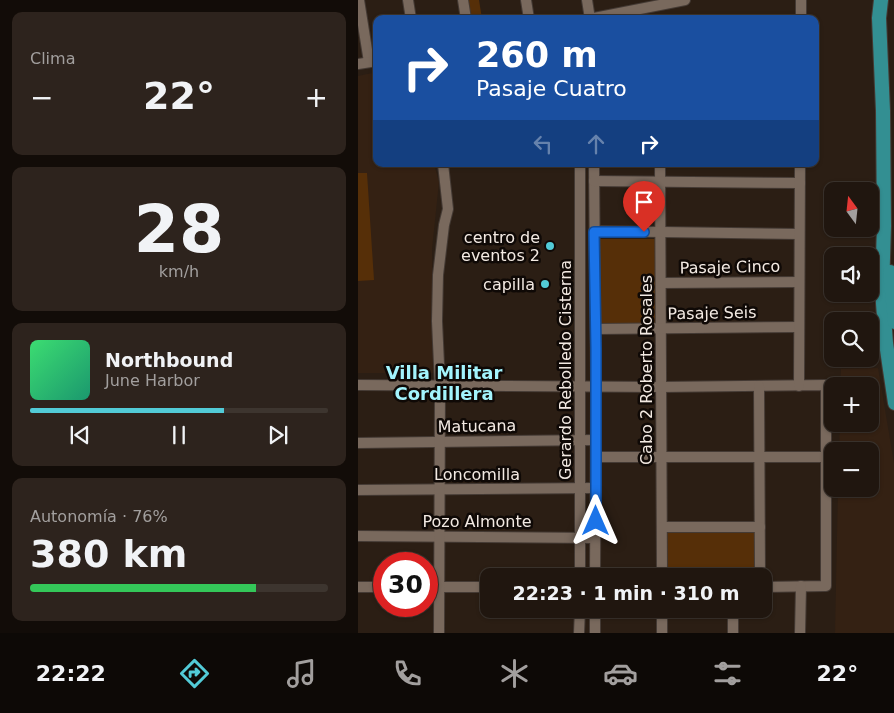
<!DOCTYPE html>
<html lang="es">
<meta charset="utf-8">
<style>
body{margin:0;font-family:"DejaVu Sans",sans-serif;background:#2d231d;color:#f1f3f6;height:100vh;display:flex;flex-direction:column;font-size:19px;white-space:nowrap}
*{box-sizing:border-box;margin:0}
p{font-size:16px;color:#a29f9e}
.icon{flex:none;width:28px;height:28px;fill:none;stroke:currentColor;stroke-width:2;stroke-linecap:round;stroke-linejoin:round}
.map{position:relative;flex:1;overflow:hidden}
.side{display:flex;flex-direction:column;gap:12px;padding:12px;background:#120c08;width:358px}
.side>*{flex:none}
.top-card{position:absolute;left:15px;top:15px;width:446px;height:152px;border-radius:10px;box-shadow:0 1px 4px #0004,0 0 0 1px #3d352f;background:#1a4fa0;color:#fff;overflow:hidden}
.needle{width:32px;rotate:345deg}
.fabs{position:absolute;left:466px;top:182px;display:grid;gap:10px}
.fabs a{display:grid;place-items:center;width:55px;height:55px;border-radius:10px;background:#20160f;box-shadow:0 1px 4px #0004,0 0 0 1px #3d352f;font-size:25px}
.speed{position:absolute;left:15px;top:552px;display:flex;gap:10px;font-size:25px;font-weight:700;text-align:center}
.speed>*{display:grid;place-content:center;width:65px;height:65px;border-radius:50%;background:#20160f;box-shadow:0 1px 4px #0004,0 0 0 1px #3d352f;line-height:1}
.speed .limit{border:8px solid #d22;background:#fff;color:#111}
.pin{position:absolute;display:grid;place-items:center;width:42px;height:42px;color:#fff;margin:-51px -21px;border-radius:50% 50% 50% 0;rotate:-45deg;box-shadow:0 0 5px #0007}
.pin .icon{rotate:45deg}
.me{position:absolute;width:55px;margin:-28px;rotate:0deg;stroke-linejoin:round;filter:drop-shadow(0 0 4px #0008)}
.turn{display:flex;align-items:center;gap:18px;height:105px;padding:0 20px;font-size:22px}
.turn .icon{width:65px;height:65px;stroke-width:2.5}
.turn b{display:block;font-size:35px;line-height:42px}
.lanes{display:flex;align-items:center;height:48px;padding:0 20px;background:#0003;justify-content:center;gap:25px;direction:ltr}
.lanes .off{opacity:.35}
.big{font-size:38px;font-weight:600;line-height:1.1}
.side .widget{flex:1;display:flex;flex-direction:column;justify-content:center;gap:8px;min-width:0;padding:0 18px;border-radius:10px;background:#2d231d}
.side .dial{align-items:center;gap:0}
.dial b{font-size:65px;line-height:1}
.song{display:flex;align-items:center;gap:15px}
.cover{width:60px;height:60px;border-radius:8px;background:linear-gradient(135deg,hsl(140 70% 55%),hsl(160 70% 35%))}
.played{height:5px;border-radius:2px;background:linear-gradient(90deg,#52cbd7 65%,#3d352f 65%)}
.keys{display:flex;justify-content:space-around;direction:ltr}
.heat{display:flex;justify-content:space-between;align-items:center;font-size:28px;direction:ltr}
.charge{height:8px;border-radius:4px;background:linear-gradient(90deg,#34c759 76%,#3d352f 0)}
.trip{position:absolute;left:122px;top:568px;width:292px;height:50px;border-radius:10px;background:#20160f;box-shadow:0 1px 4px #0004,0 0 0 1px #3d352f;font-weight:600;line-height:50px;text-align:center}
.tabs{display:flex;height:80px;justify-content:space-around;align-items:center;background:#0d0906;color:#a29f9e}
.tabs .icon{width:35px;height:35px}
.tabs .active{color:#52cbd7}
.tabs b{font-size:22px;color:#f1f3f6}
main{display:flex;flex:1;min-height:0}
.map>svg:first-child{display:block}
.built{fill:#342113}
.green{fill:#562f08}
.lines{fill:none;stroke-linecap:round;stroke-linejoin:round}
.minor-casing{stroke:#443a34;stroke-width:12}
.major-casing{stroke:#443a34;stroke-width:16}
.minor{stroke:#79695d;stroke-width:10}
.major{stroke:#338f92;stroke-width:14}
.route-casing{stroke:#114b97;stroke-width:12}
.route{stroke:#1a73e8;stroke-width:9}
.poi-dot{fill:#52cbd7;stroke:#0f0906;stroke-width:2}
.labels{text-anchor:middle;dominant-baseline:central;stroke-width:5;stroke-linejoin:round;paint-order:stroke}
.poi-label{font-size:16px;fill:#f3eae3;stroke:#0f0906;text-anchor:end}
.street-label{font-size:16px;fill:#f3eae3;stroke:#0f0906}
.neighbourhood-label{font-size:18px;font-weight:bold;fill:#a3f4fd;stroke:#0f0906}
</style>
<main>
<section class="side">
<div class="widget"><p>Clima</p>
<div class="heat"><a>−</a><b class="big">22°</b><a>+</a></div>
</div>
<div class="widget dial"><b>28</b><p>km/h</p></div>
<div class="widget">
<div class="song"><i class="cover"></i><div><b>Northbound</b><p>June Harbor</p></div></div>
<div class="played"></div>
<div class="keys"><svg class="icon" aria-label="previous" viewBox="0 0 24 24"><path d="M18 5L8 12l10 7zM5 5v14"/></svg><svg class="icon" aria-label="pause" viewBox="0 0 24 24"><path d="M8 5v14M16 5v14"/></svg><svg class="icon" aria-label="next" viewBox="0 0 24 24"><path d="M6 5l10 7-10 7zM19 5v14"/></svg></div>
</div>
<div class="widget"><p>Autonomía · 76%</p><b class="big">380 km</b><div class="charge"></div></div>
</section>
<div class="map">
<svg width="537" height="633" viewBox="0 0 537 633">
<rect width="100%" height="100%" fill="#2b1e14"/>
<g class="built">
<path d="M19,72V164H76L81,182L74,249L75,373H0V76Z"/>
<path d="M520,368L536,463V633H477L480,489H512V451H481L482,424H512V386H482L483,369Z"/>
</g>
<g class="green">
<path d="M108,0H121L124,19H111Z"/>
<path d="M0,173H9L16,280L0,281Z"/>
<path d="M242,239H298L297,326H241Z"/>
<path d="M396,530V576H309L307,531Z"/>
</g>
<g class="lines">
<defs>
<g id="minor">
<path d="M1,0L11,62"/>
<path d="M50,0L53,19"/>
<path d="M105,0L108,19"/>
<path d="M168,0L171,19"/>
<path d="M229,0L232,19"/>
<path d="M231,19L327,0"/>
<path d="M443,19V0"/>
<path d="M0,64L19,61"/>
<path d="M236,164L238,386L237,576"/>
<path d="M302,164L304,576"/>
<path d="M236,181L442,183"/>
<path d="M236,231L441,234"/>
<path d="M303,283L441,282"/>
<path d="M238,329L441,327"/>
<path d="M0,385L303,387L468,385V586L406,587"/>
<path d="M401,386L402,576"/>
<path d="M441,386L442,164"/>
<path d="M0,443L238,440"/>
<path d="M238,457H469"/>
<path d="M0,490L238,488"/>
<path d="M304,527H402"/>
<path d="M0,536L237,538"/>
<path d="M222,576V164"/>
<path d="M0,587H26"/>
<path d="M69,587H131"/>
<path d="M304,609V633"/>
<path d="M375,609V633"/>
<path d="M81,633L82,386L79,321L80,275L86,225L90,209L85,164"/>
<path d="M221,633L222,609"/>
<path d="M237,633V609"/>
<path d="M442,633L443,586"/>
</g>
<g id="major">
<path d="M523,0L521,18L525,111L526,226L524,290L528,343L537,403"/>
<path d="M532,272L537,322"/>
</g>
</defs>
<use href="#minor" class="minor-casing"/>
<use href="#major" class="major-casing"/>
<use href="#minor" class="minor"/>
<use href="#major" class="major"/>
</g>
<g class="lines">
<defs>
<path id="route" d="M238,521V348L236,232H286"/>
</defs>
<use href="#route" class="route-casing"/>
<use href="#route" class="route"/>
</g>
<g class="poi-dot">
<circle cx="192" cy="246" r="5"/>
<circle cx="187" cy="284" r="5"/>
</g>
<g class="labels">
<g class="poi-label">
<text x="182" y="237">centro de<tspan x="182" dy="18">eventos 2</tspan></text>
<text x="177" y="284">capilla</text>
</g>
<g class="street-label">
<text transform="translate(372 267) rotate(-1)">Pasaje Cinco</text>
<text transform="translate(354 313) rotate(-1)">Pasaje Seis</text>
<text transform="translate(207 370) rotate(-90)">Gerardo Rebolledo Cisterna</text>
<text transform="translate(288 370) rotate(-90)">Cabo 2 Roberto Rosales</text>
<text transform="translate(119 426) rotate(-1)">Matucana</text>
<text x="119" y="474">Loncomilla</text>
<text x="119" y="521">Pozo Almonte</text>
</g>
<g class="neighbourhood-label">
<text x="86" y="372">Villa Militar<tspan x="86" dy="21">Cordillera</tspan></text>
</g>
</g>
</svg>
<div class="fabs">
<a><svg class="needle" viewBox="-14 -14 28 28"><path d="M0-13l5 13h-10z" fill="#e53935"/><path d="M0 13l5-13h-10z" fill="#a29f9e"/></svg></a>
<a><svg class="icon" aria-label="sound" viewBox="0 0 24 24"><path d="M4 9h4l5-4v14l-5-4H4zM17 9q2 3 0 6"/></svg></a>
<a><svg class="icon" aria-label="search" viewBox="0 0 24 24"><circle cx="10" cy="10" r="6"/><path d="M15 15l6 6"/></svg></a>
<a>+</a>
<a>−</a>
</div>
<div class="speed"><div class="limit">30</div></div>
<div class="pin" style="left:286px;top:232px;background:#d93025"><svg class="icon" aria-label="arrive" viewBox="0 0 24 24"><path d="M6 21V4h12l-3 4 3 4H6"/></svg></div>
<svg class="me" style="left:238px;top:521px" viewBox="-20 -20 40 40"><path d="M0-17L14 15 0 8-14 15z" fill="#1a73e8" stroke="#fff" stroke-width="4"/></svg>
<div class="trip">22:23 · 1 min · 310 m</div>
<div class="top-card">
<div class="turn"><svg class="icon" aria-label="right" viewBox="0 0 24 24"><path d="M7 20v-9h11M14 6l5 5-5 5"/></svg><div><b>260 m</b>Pasaje Cuatro</div></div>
<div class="lanes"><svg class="icon off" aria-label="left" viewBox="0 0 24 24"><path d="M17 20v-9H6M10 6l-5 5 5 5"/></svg><svg class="icon off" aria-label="ahead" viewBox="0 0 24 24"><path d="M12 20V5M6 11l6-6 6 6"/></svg><svg class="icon" aria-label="right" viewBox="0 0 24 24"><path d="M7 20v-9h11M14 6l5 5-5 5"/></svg></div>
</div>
</div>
</main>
<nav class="tabs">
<b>22:22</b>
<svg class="icon active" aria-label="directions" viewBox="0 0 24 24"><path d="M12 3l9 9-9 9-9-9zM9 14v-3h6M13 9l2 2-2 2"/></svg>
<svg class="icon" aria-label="music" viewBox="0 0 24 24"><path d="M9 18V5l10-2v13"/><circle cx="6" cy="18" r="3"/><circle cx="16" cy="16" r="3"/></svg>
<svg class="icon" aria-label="phone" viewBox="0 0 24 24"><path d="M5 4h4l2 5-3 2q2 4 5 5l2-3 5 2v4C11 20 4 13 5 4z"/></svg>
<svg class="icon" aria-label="climate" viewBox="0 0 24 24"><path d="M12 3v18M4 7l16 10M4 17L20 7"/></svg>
<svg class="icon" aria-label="car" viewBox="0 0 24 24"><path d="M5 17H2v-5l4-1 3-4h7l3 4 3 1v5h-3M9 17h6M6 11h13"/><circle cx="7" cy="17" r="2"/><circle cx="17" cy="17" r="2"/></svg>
<svg class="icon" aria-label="filters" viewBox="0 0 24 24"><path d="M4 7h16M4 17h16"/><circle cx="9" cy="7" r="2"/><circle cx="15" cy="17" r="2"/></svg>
<b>22°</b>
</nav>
